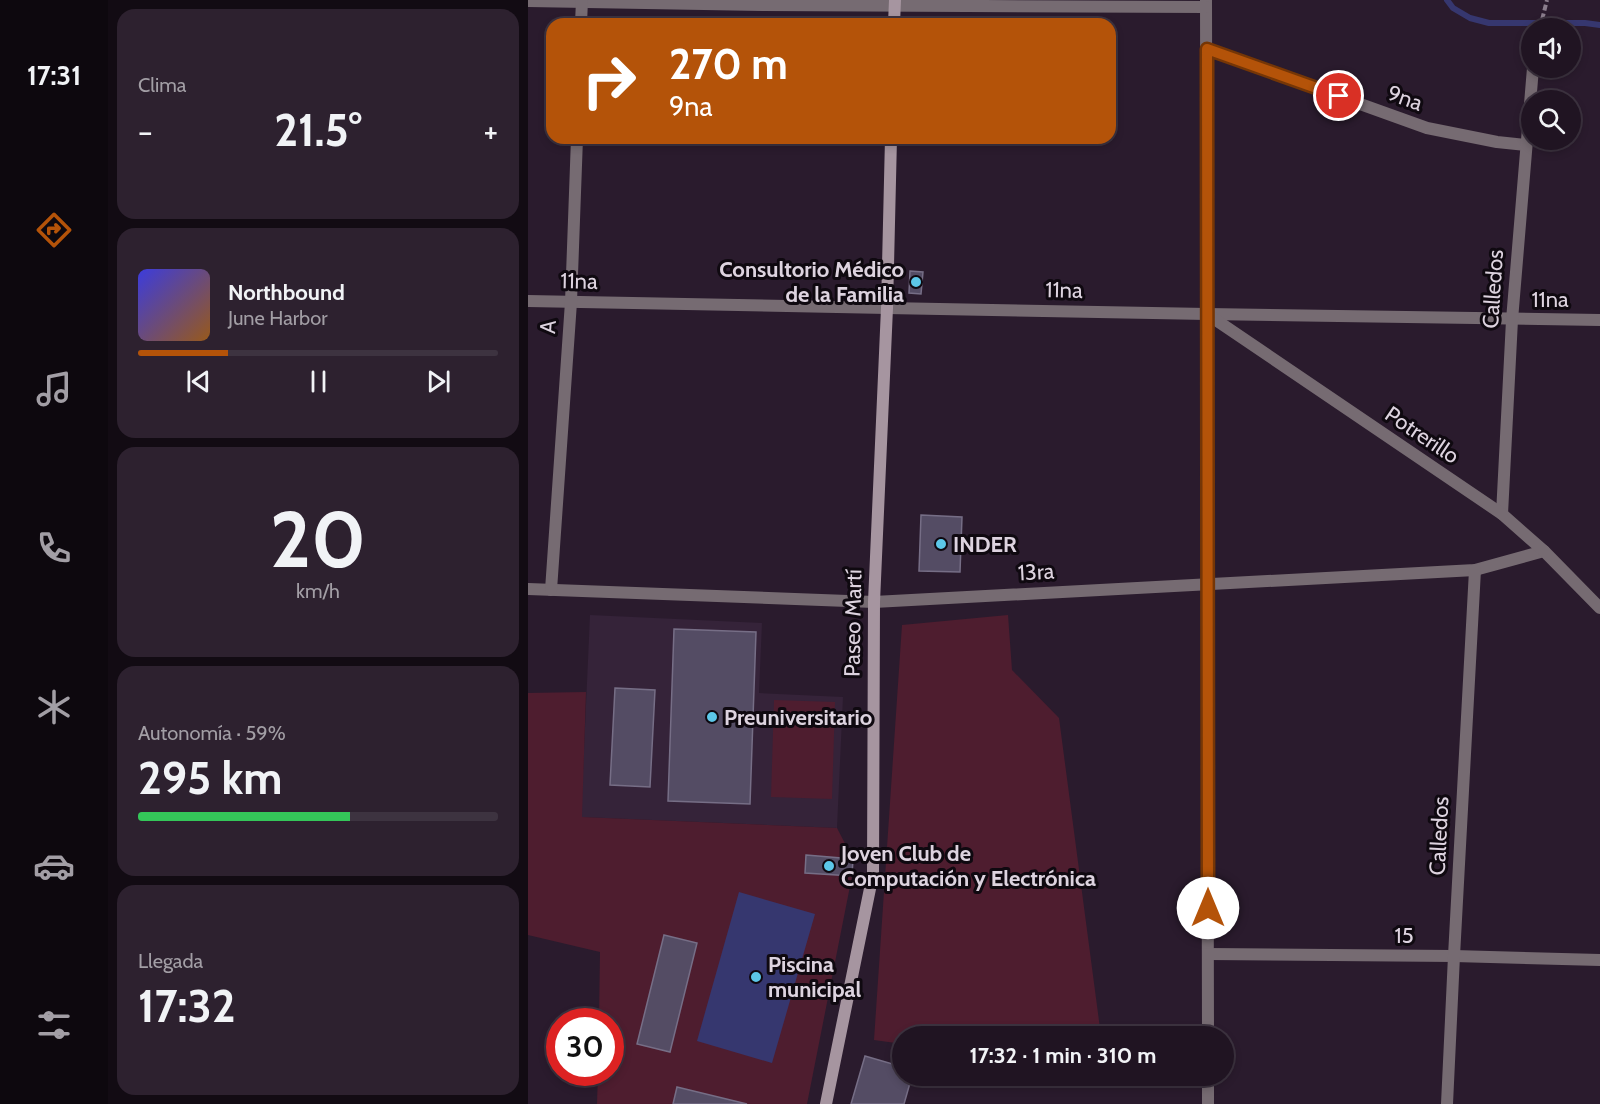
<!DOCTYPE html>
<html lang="es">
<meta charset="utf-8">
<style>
body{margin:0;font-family:Cabin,sans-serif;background:#2d212f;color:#f1f3f6;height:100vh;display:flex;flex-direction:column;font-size:22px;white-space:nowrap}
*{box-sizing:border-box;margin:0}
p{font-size:20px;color:#a29ea5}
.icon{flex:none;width:33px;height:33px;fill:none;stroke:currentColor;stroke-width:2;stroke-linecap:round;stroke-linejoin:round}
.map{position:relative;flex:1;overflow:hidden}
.sheet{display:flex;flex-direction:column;gap:9px;padding:9px;background:#120b13;width:420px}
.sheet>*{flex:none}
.guide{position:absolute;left:18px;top:18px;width:570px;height:126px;border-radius:18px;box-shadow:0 3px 9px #0003,0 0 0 2px #3d3340;background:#b45309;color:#fff;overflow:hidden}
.tools{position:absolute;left:993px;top:18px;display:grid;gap:12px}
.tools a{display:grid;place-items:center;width:60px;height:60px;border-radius:50%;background:#201422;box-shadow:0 3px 9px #0003,0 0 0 2px #3d3340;font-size:30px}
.speed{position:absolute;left:18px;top:1008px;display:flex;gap:12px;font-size:30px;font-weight:700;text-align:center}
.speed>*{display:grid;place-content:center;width:78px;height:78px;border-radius:50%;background:#201422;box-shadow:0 3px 9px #0003,0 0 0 2px #3d3340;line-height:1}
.speed .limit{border:9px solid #d22;background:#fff;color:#111}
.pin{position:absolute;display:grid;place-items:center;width:51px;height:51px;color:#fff;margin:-26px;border:3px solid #fff;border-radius:50%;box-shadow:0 2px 6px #0007}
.me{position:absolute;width:66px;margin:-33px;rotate:0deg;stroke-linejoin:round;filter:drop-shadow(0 0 4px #0008)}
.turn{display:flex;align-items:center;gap:21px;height:126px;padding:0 24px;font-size:27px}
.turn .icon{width:78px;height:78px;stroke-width:2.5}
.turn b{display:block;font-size:42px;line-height:51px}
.big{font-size:45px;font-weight:700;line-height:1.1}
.sheet .tile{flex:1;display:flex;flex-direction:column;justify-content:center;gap:9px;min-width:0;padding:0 21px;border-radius:18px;background:#2d212f}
.sheet .dial{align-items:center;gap:0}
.dial b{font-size:78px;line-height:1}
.song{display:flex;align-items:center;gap:18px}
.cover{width:72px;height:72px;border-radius:9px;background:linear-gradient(135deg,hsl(240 70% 55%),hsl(30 70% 35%))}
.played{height:6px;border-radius:3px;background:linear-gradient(90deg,#b45309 25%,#3d3340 25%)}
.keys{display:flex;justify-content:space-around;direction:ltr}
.heat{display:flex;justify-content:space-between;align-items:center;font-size:33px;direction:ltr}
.charge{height:9px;border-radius:4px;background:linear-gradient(90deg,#34c759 59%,#3d3340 0)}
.trip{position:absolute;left:364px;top:1026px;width:342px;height:60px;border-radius:30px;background:#201422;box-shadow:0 3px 9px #0003,0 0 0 2px #3d3340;font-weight:700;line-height:60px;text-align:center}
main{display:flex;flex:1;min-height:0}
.tabs{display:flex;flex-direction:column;width:108px;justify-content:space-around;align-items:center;background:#0d080e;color:#a29ea5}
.tabs .icon{width:42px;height:42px}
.tabs .selected{color:#b45309}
.tabs b{font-size:27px;color:#f1f3f6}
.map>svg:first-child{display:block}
.built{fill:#352339}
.green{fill:#4e1d2f}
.water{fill:#36376f}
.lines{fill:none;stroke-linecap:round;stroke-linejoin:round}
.stream{stroke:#36376f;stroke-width:6}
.building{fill:#544c64;stroke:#766e86;stroke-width:1.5}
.path{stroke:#8a7d8c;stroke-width:4;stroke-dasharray:6 3;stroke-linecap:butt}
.minor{stroke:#766b72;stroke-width:12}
.tertiary{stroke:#766b72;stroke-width:12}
.secondary{stroke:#a695a0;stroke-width:12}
.route-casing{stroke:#753606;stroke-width:15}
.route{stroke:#b45309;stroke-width:10}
.poi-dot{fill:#5cc7e8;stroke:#0f0910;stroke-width:2}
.labels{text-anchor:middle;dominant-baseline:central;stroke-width:6;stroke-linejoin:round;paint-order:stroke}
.street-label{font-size:22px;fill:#ddd3df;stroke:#0f0910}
.poi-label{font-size:22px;font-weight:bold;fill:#ddd3df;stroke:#0f0910;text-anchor:start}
</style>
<main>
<nav class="tabs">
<b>17:31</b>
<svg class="icon selected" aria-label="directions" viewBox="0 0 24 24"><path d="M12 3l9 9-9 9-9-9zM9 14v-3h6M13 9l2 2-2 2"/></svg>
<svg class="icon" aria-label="music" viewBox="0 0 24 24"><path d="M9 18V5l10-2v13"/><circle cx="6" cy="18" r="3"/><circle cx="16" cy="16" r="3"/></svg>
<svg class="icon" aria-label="phone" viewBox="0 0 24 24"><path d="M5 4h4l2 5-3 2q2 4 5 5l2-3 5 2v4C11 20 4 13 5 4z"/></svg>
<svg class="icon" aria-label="climate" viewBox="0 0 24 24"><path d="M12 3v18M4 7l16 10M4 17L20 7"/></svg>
<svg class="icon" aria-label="car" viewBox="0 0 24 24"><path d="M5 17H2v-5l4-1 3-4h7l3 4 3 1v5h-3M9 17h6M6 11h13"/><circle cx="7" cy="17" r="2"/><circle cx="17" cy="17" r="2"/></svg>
<svg class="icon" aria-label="filters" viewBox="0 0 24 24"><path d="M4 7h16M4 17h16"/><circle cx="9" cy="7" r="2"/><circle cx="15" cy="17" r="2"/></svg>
</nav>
<section class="sheet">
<div class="tile"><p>Clima</p>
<div class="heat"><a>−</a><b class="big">21.5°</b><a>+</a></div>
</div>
<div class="tile">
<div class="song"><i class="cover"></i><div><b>Northbound</b><p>June Harbor</p></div></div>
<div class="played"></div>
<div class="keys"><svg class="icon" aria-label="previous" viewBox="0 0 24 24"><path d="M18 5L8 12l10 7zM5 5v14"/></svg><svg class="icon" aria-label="pause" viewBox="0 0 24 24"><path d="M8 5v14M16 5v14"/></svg><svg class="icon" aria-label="next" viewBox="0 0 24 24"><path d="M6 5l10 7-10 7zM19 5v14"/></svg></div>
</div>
<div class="tile dial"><b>20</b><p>km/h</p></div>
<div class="tile"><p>Autonomía · 59%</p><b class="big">295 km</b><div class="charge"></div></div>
<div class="tile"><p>Llegada</p><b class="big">17:32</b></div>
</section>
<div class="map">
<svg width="1072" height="1104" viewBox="0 0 1072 1104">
<rect width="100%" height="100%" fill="#2a1b2d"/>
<path class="built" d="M62,615L234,623L231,693L315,697L309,828L53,817Z"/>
<g class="green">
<path d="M480,615L484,670L531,718L573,1036H375V1044L346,1040L374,625Z"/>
<path d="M58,692L54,817L309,828L325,859L324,876L279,1104H69L70,1073L82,1072V1022L71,1021L72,952L0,935V693Z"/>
<path d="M246,700L307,702L304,799L243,797Z"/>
</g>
<path class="water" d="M211,892L287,914L244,1063L169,1041Z"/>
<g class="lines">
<path class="stream" d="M919,0L925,8L942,18L961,23H1057L1072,25"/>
</g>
<g class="building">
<path d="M382,271L395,272L393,294L381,293Z"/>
<path d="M393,515L434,517L432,572L391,571Z"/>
<path d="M146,629L228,632L222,804L140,801Z"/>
<path d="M87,688L127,690L122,787L82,785Z"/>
<path d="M278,855L325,859L324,876L277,873Z"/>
<path d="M136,935L169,943L142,1052L109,1044Z"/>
<path d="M337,1056L375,1067V1076H384L376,1104H323Z"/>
<path d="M149,1087L219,1104H145Z"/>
</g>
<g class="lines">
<path class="path" d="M1012,28L1019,0"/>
<g class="minor">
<path d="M678,0L680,1036"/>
<path d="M0,1L234,5L678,7"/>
<path d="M53,24L54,0"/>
<path d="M679,49L899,128L969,142L998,145"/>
<path d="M0,301L359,308"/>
<path d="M679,314L1072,320"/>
<path d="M974,514L984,320L1005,68"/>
<path d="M0,589L346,602L947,570L1016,551"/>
<path d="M23,590L43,302L49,138"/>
<path d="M680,954L926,956L1072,960"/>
<path d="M680,1076V1104"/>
<path d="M919,1104L926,956L947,570"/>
</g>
<path class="tertiary" d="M359,308L679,314L974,514L1016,551L1072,608"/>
<g class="secondary">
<path d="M366,24L367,0"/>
<path d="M298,1104L345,874L346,602L359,308L363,138"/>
</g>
</g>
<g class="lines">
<defs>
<path id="route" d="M680,908L679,49L811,96"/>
</defs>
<use href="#route" class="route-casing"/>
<use href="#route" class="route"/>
</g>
<g class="poi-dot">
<circle cx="388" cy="282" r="6"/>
<circle cx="413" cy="544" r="6"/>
<circle cx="184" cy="717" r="6"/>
<circle cx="301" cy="866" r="6"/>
<circle cx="228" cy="977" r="6"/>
</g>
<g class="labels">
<g class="street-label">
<text transform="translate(877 98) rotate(20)">9na</text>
<text transform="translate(51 281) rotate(1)">11na</text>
<text transform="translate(965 289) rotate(-86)">Calledos</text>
<text transform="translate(536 290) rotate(1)">11na</text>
<text x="1022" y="299">11na</text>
<text transform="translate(20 327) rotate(-86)">A</text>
<text transform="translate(894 435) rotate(34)">Potrerillo</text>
<text transform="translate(508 572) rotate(-3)">13ra</text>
<text transform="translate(325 623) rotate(-89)">Paseo Martí</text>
<text transform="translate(911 836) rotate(-87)">Calledos</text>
<text x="876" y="935">15</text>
</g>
<g class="poi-label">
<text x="376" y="269" text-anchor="end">Consultorio Médico<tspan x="376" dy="25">de la Familia</tspan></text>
<text x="425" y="544">INDER</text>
<text x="196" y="717">Preuniversitario</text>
<text x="313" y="853">Joven Club de<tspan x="313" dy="25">Computación y Electrónica</tspan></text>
<text x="240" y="964">Piscina<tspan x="240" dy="25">municipal</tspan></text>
</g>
</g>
</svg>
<div class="tools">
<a><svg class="icon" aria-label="sound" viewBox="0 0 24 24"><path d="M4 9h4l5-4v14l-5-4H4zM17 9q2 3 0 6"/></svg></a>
<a><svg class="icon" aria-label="search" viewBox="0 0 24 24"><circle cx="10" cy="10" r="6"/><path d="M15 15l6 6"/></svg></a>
</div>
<div class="speed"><div class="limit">30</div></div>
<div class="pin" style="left:811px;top:96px;background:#d93025"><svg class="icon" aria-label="arrive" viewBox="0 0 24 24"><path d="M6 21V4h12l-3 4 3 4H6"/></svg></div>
<svg class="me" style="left:680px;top:908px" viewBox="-20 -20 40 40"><circle r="19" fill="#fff"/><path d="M0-13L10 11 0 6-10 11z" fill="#b45309"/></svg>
<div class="trip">17:32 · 1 min · 310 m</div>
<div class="guide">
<div class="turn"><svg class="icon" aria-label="right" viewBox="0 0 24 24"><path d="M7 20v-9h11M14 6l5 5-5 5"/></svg><div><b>270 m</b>9na</div></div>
</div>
</div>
</main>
